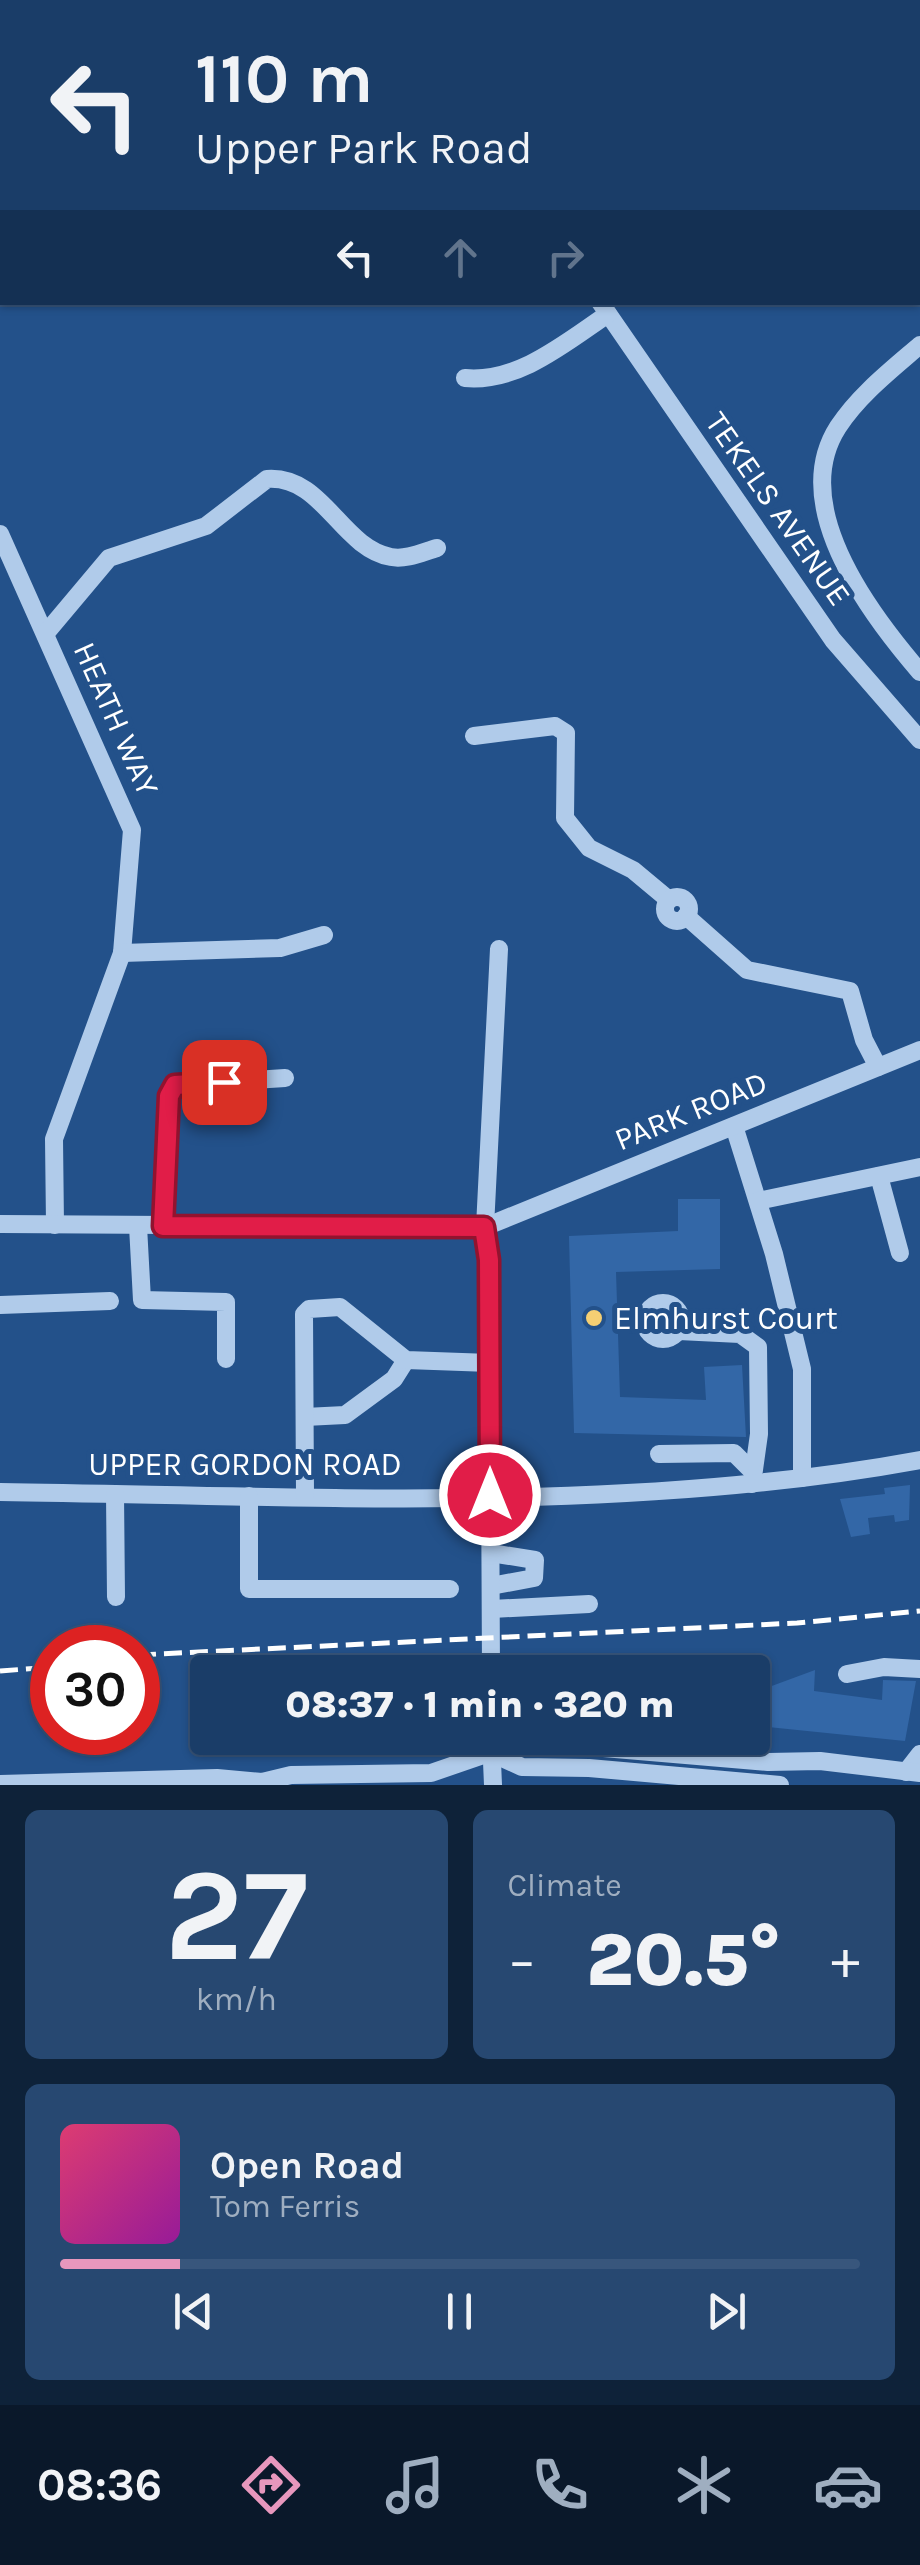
<!DOCTYPE html>
<meta charset="utf-8">
<style>
body{margin:0;font-family:Karla,sans-serif;background:#274871;color:#f1f3f6;height:100vh;display:flex;flex-direction:column;font-size:38px;white-space:nowrap}
*{box-sizing:border-box;margin:0}
p{font-size:32px;color:#9faec0}
.icon{flex:none;width:55px;height:55px;fill:none;stroke:currentColor;stroke-width:2;stroke-linecap:round;stroke-linejoin:round}
.map{position:relative;height:1785px;overflow:hidden}
.details{display:flex;flex-direction:column;gap:25px;padding:25px;background:#0e2239;flex:1}
.details>*{flex:none}
.banner{position:absolute;left:0px;top:0px;width:920px;height:305px;box-shadow:0 2px 8px #0004,0 0 0 2px #38567c;background:#1a3d68;color:#f1f3f6;overflow:hidden}
.speed{position:absolute;left:30px;top:1625px;display:flex;gap:20px;font-size:50px;font-weight:700;text-align:center}
.speed>*{display:grid;place-content:center;width:130px;height:130px;border-radius:50%;background:#1a3d68;box-shadow:0 2px 8px #0004,0 0 0 2px #38567c;line-height:1}
.speed .limit{border:15px solid #d22;background:#fff;color:#111}
.pin{position:absolute;display:grid;place-items:center;width:85px;height:85px;color:#fff;margin:-42px;border-radius:20px;box-shadow:0 5px 15px #0006}
.me{position:absolute;width:110px;margin:-55px;rotate:0deg;stroke-linejoin:round;filter:drop-shadow(0 0 8px #0008)}
.turn{display:flex;align-items:center;gap:35px;height:210px;padding:0 30px;font-size:45px}
.turn .icon{width:130px;height:130px;stroke-width:2.5}
.turn b{display:block;font-size:70px;line-height:85px}
.lanes{display:flex;align-items:center;height:95px;padding:0 30px;background:#0003;justify-content:center;gap:50px;direction:ltr}
.lanes .off{opacity:.35}
.big{font-size:75px;font-weight:800;line-height:1.1}
.details .widget{flex:1;display:flex;flex-direction:column;justify-content:center;gap:15px;min-width:0;padding:0 35px;border-radius:15px;background:#274871}
.details .dial{align-items:center;gap:0}
.dial b{font-size:130px;line-height:1}
.song{display:flex;align-items:center;gap:30px}
.cover{width:120px;height:120px;border-radius:15px;background:linear-gradient(135deg,hsl(340 70% 55%),hsl(300 70% 35%))}
.played{height:10px;border-radius:5px;background:linear-gradient(90deg,#e797bd 15%,#38567c 15%)}
.keys{display:flex;justify-content:space-around;direction:ltr}
.heat{display:flex;justify-content:space-between;align-items:center;font-size:55px;direction:ltr}
.details .tiles{flex:1;display:grid;gap:25px;grid-template-columns:1fr 1fr}
.widget:last-child{grid-column:span 2}
.trip{position:absolute;left:190px;top:1655px;width:580px;height:100px;border-radius:10px;background:#1a3d68;box-shadow:0 2px 8px #0004,0 0 0 2px #38567c;font-weight:800;line-height:100px;text-align:center}
.tab-bar{display:flex;height:160px;justify-content:space-around;align-items:center;background:#0a182a;color:#9faec0}
.tab-bar .icon{width:70px;height:70px}
.tab-bar .on{color:#e797bd}
.tab-bar b{font-size:45px;color:#f1f3f6}
.map>svg:first-child{display:block}
.green{fill:#2d62a2}
.building{fill:#3367a7}
.lines{fill:none;stroke-linecap:round;stroke-linejoin:round}
.minor{stroke:#b0cbea;stroke-width:18}
.rail{stroke:#fff;stroke-width:5;stroke-dasharray:18 8;stroke-linecap:butt}
.route-casing{stroke:#92132f;stroke-width:25}
.route{stroke:#e11d48;stroke-width:18}
.poi-dot{fill:#f5cf73;stroke:#23518a;stroke-width:4}
.labels{text-anchor:middle;dominant-baseline:central;stroke-width:10;stroke-linejoin:round;paint-order:stroke}
.street-label{font-size:32px;fill:#fff;stroke:#23518a}
.poi-label{font-size:32px;fill:#fff;stroke:#23518a;text-anchor:start}
</style>
<div class="map">
<svg width="920" height="1785" viewBox="0 0 920 1785">
<rect width="100%" height="100%" fill="#23518a"/>
<path class="green" d="M0,0H160L2,2V133Z"/>
<g class="building">
<path d="M678,1199H720V1269L616,1272L620,1397L706,1400L704,1367L742,1365L746,1437L574,1433L569,1236L678,1231Z"/>
<path d="M910,1485L909,1520L895,1522L894,1515L868,1518L870,1534L851,1537L840,1499L885,1494L884,1488Z"/>
<path d="M637,1654L638,1672H566L565,1656Z"/>
<path d="M815,1670L814,1691L882,1700L883,1680L916,1681L905,1741L768,1727L769,1687Z"/>
<path d="M330,1738H455L456,1748L331,1755Z"/>
</g>
<g class="lines">
<g class="minor">
<path d="M688,0V2"/>
<path d="M907,0L908,2"/>
<path d="M483,2L488,0"/>
<path d="M918,32L920,39"/>
<path d="M918,71L920,70"/>
<path d="M0,284H2"/>
<path d="M600,302L833,640L920,740"/>
<path d="M920,345C891,370 859,395 838,427C788,505 869,613 920,672"/>
<path d="M465,378C518,383 565,343 608,314"/>
<path d="M0,534L132,830L122,953L54,1139L55,1225"/>
<path d="M46,633L109,558L206,526L267,479C323,475 341,548 391,557C406,560 423,552 437,548"/>
<path d="M474,736L555,726L566,733L565,818L589,848L633,870L669,900"/>
<circle cx="677" cy="909" r="12"/>
<path d="M686,916L747,970L850,991L864,1040L878,1067"/>
<path d="M122,953L280,948L324,935"/>
<path d="M734,1126L774,1254L802,1369V1478"/>
<path d="M879,1176L900,1253"/>
<path d="M758,1201L920,1167"/>
<path d="M0,1224L485,1227L920,1050"/>
<path d="M138,1226L142,1300L226,1302V1359"/>
<path d="M163,1226L169,1096L175,1085L285,1078"/>
<circle cx="663" cy="1321" r="18"/>
<path d="M0,1305L110,1301"/>
<path d="M679,1331L740,1334L758,1347L759,1434L752,1484"/>
<path d="M305,1417L345,1415L394,1379L406,1360"/>
<path d="M659,1454L734,1453L753,1472"/>
<path d="M0,1492C302,1496 622,1515 920,1460"/>
<path d="M115,1494L116,1597"/>
<path d="M249,1496V1589H450"/>
<path d="M305,1496L304,1314L309,1309L340,1307L406,1360L490,1363"/>
<path d="M491,1553L535,1560L534,1578L491,1586"/>
<path d="M492,1609L589,1604"/>
<path d="M491,1672L489,1260L485,1227L499,949"/>
<path d="M847,1674L884,1667L920,1669"/>
<path d="M491,1738L493,1785"/>
<path d="M489,1752L522,1767L589,1768L780,1785"/>
<path d="M906,1772L920,1754"/>
<path d="M0,1784L217,1778L262,1782L291,1775L431,1773L492,1752L545,1743L768,1762L820,1761L920,1773"/>
</g>
<g class="rail">
<path d="M138,1655L797,1623L920,1611"/>
<path d="M0,1671L52,1667"/>
</g>
</g>
<g class="lines">
<defs>
<path id="route" d="M224,1082L175,1085L169,1096L163,1226L484,1227L489,1260L490,1495"/>
</defs>
<use href="#route" class="route-casing"/>
<use href="#route" class="route"/>
</g>
<circle class="poi-dot" cx="594" cy="1318" r="10"/>
<g class="labels">
<g class="street-label">
<text transform="translate(778 509) rotate(55)">TEKELS AVENUE</text>
<text transform="translate(116 719) rotate(66)">HEATH WAY</text>
<text transform="translate(691 1111) rotate(-22)">PARK ROAD</text>
<text x="245" y="1464">UPPER GORDON ROAD</text>
</g>
<g class="poi-label">
<text x="614" y="1318">Elmhurst Court</text>
</g>
</g>
</svg>
<div class="speed"><div class="limit">30</div></div>
<div class="pin" style="left:224px;top:1082px;background:#d93025"><svg class="icon" aria-label="arrive" viewBox="0 0 24 24"><path d="M6 21V4h12l-3 4 3 4H6"/></svg></div>
<svg class="me" style="left:490px;top:1495px" viewBox="-20 -20 40 40"><circle r="17" fill="#e11d48" stroke="#fff" stroke-width="3"/><path d="M0-11L8 9 0 5-8 9z" fill="#fff"/></svg>
<div class="trip">08:37 · 1 min · 320 m</div>
<div class="banner">
<div class="turn"><svg class="icon" aria-label="left" viewBox="0 0 24 24"><path d="M17 20v-9H6M10 6l-5 5 5 5"/></svg><div><b>110 m</b>Upper Park Road</div></div>
<div class="lanes"><svg class="icon" aria-label="left" viewBox="0 0 24 24"><path d="M17 20v-9H6M10 6l-5 5 5 5"/></svg><svg class="icon off" aria-label="ahead" viewBox="0 0 24 24"><path d="M12 20V5M6 11l6-6 6 6"/></svg><svg class="icon off" aria-label="right" viewBox="0 0 24 24"><path d="M7 20v-9h11M14 6l5 5-5 5"/></svg></div>
</div>
</div>
<section class="details">
<div class="tiles">
<div class="widget dial"><b>27</b><p>km/h</p></div>
<div class="widget"><p>Climate</p>
<div class="heat"><a>−</a><b class="big">20.5°</b><a>+</a></div>
</div>
<div class="widget">
<div class="song"><i class="cover"></i><div><b>Open Road</b><p>Tom Ferris</p></div></div>
<div class="played"></div>
<div class="keys"><svg class="icon" aria-label="previous" viewBox="0 0 24 24"><path d="M18 5L8 12l10 7zM5 5v14"/></svg><svg class="icon" aria-label="pause" viewBox="0 0 24 24"><path d="M8 5v14M16 5v14"/></svg><svg class="icon" aria-label="next" viewBox="0 0 24 24"><path d="M6 5l10 7-10 7zM19 5v14"/></svg></div>
</div>
</div>
</section>
<nav class="tab-bar">
<b>08:36</b>
<svg class="icon on" aria-label="directions" viewBox="0 0 24 24"><path d="M12 3l9 9-9 9-9-9zM9 14v-3h6M13 9l2 2-2 2"/></svg>
<svg class="icon" aria-label="music" viewBox="0 0 24 24"><path d="M9 18V5l10-2v13"/><circle cx="6" cy="18" r="3"/><circle cx="16" cy="16" r="3"/></svg>
<svg class="icon" aria-label="phone" viewBox="0 0 24 24"><path d="M5 4h4l2 5-3 2q2 4 5 5l2-3 5 2v4C11 20 4 13 5 4z"/></svg>
<svg class="icon" aria-label="climate" viewBox="0 0 24 24"><path d="M12 3v18M4 7l16 10M4 17L20 7"/></svg>
<svg class="icon" aria-label="car" viewBox="0 0 24 24"><path d="M5 17H2v-5l4-1 3-4h7l3 4 3 1v5h-3M9 17h6M6 11h13"/><circle cx="7" cy="17" r="2"/><circle cx="17" cy="17" r="2"/></svg>
</nav>
